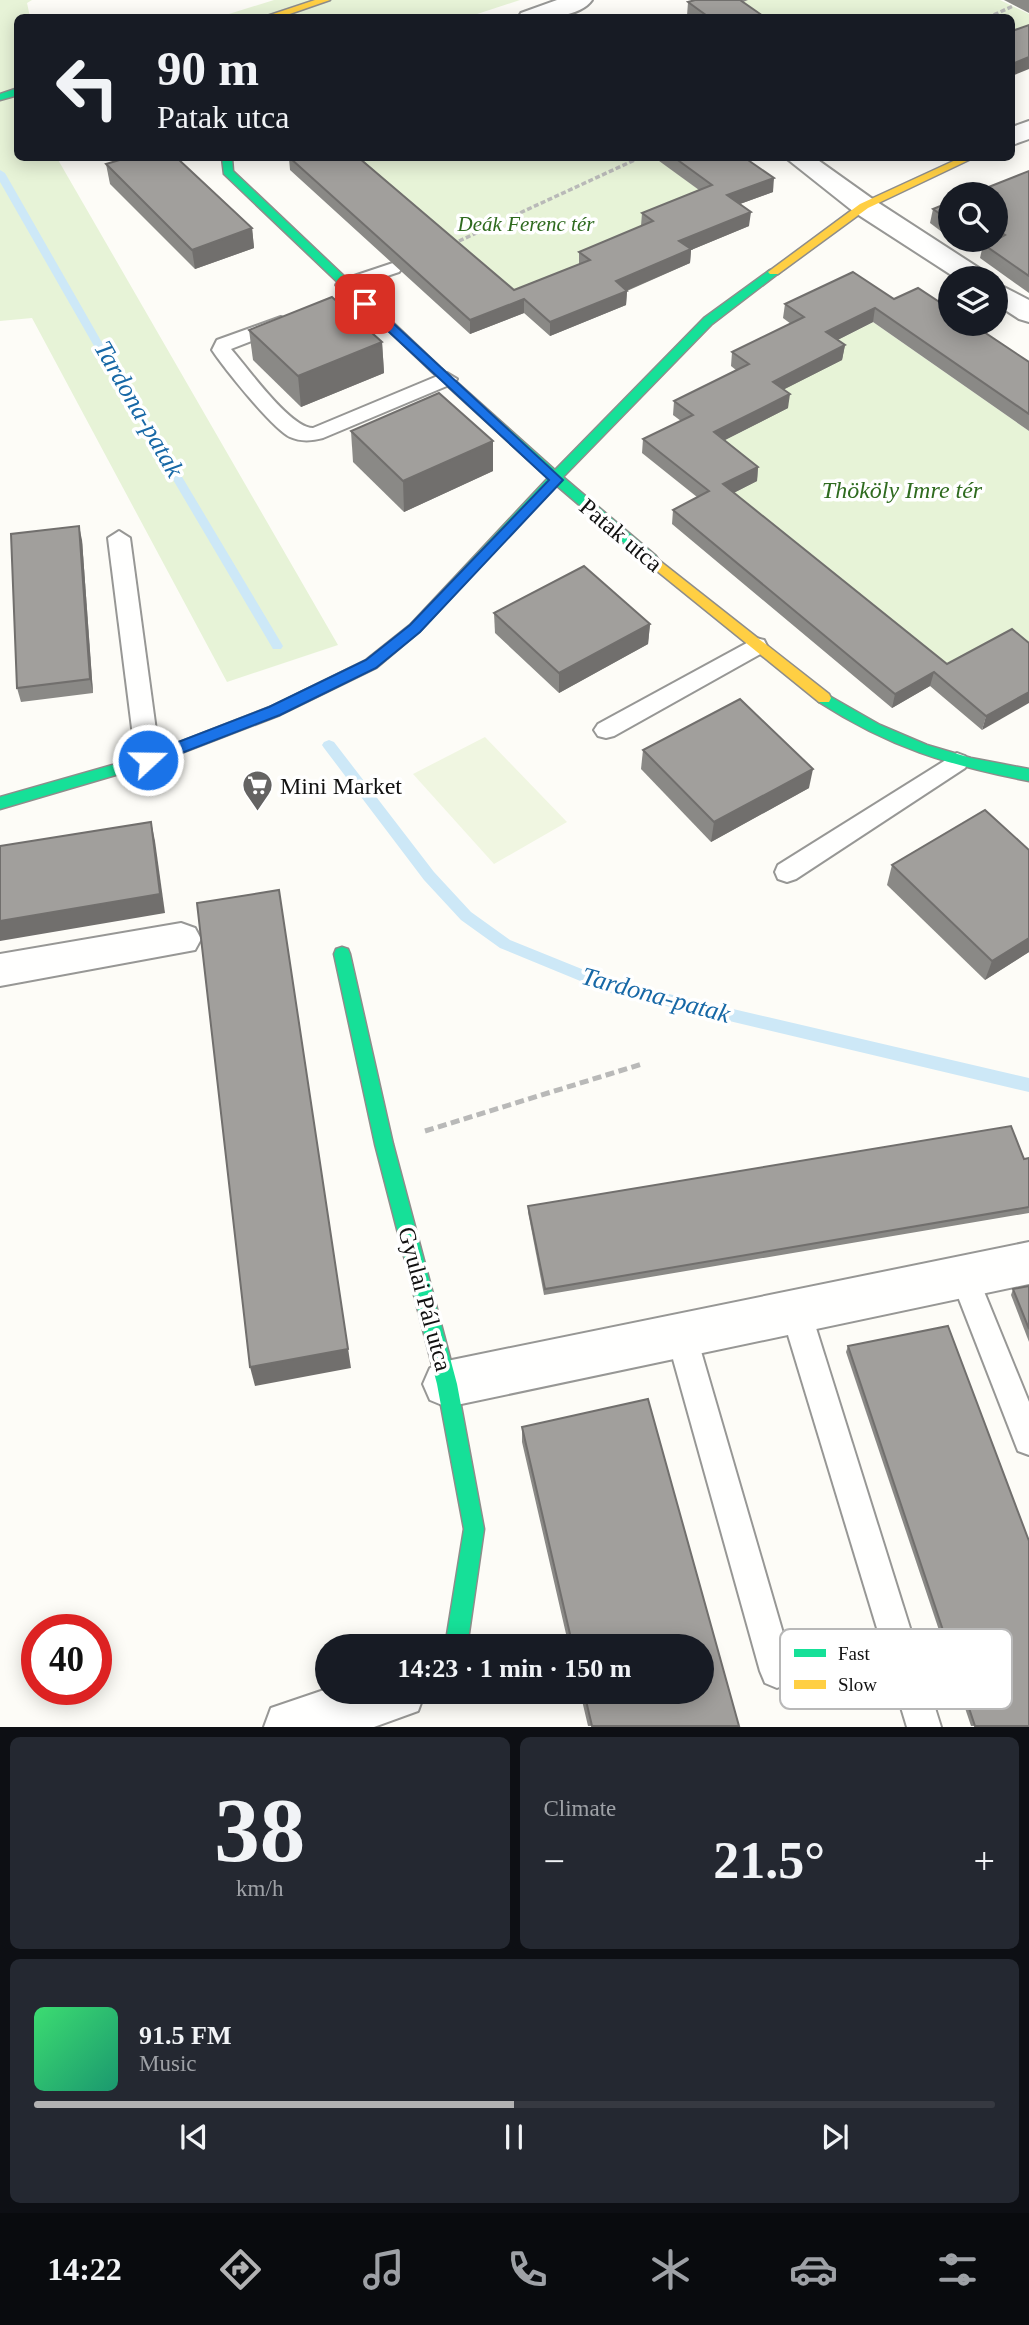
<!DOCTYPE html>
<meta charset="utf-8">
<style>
body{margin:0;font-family:"Times New Roman",serif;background:#242831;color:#f1f3f6;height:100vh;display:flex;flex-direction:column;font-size:26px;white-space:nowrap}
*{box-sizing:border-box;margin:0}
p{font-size:23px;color:#9ea1a6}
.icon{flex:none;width:38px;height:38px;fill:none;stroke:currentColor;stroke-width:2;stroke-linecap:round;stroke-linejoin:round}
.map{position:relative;height:1727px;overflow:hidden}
.sheet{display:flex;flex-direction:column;gap:10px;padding:10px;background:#0d0f14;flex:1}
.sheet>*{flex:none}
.hud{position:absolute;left:14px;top:14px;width:1001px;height:147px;border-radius:10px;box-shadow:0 4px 18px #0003;background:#171b24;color:#f1f3f6;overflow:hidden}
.buttons{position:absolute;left:938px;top:182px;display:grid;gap:14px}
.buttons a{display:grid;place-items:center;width:70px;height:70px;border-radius:50%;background:#171b24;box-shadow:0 4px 18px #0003;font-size:35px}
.speed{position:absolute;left:21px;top:1614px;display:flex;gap:14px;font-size:35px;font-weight:700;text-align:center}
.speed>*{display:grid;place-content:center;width:91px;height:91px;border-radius:50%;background:#171b24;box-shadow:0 4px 18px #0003;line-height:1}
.speed .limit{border:10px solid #d22;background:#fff;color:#111}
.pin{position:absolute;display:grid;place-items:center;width:60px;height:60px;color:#fff;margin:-30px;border-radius:14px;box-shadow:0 4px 10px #0006}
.me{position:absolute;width:77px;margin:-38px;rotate:69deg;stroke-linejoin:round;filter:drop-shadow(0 0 5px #0008)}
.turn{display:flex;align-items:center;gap:24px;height:147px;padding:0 28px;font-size:32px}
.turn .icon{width:91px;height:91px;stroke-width:2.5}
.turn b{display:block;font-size:49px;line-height:60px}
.big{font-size:52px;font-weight:700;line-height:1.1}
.sheet .card{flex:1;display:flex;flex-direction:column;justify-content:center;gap:10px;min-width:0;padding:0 24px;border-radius:10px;background:#242831}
.sheet .dial{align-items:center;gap:0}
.dial b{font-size:91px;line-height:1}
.song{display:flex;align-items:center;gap:21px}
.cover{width:84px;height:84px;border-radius:10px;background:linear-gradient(135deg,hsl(140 70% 55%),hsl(160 70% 35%))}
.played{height:7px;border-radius:4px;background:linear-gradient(90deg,#b2b2b3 50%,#363941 50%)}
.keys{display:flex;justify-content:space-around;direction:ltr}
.heat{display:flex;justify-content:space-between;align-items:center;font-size:38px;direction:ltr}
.sheet .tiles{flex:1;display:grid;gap:10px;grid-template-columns:1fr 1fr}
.card:last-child{grid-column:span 2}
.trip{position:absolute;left:315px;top:1634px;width:399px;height:70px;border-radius:35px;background:#171b24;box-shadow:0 4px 18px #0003;font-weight:700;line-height:70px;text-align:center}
.menu{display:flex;height:112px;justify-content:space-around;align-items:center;background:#090b0e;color:#9ea1a6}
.menu .icon{width:49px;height:49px}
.menu .current{color:#b2b2b3}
.menu b{font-size:32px;color:#f1f3f6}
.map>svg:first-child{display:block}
.green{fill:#e7f3d7}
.pitch{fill:#f0f6e1}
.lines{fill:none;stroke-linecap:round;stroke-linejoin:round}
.stream{fill:#cde8f7;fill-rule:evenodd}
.lane-casing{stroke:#979795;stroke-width:4}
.street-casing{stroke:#979795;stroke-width:4}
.fast-casing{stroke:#8e8d8b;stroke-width:3}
.slow-casing{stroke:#8e8d8b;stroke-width:3}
.path-far1{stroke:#b9b9b8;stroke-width:3.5;stroke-dasharray:5 2.5;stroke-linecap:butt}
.path{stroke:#b9b9b8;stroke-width:5;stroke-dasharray:9 4.5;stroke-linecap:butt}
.lane{fill:#fffffe;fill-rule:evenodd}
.street{fill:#fffffe;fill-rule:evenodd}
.fast{fill:#16e098;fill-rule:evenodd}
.slow{fill:#ffcf43;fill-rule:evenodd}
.wall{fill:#8a8986}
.shaded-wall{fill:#716f6d}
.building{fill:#a19f9c;stroke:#716f6d;stroke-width:2}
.route{fill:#1a73e8;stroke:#114b97;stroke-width:2}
.labels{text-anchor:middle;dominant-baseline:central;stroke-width:7;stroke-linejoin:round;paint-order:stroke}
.far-park-label{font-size:21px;font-style:italic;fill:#2f6b1f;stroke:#fff}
.park-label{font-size:24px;font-style:italic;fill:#2f6b1f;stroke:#fff}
.street-label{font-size:24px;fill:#111;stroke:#fff}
.poi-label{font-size:24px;fill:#111;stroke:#fff;text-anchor:start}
.water-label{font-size:26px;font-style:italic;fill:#1768a6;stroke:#fff}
.key{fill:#fff;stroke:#b8b8b8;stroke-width:2}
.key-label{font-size:19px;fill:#111}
</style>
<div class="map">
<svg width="1029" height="1727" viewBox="0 0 1029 1727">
<rect width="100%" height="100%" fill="#fdfcf7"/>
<g class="green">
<path d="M0,0H32L27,3L30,17L18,18V158H57L338,645L227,682L32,318L0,321Z"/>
<path d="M274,0H520L468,17L216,18Z"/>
<path d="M747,0H1000L1029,14V36L1012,42V18H745L730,6Z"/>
<path d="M366,158H657L711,199L514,304L351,163Z"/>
<path d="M873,322L1029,431V657L943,678L722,499L756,481L713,446L787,408L771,396L824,347Z"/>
</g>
<path class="pitch" d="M485,737L567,822L494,864L413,774Z"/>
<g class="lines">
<g class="stream">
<path d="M0,170L5,173L104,346L283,646L281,649H273L94,346L0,182Z"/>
<path d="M329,740L334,742L434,872L471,912L510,940L609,980L1029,1078V1092L607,992L500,948L461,920L424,880L324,748L322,745L324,742Z"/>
</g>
<defs>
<g id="lane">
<path d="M393,263L399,264L402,268L399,272L345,290L336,285L339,281Z"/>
<path d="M281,317L290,323L288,327L231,349C247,367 290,428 313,428L440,375L447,373L457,379L454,383L323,438C312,441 301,442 290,437C272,428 224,368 212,350L217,340Z"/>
<path d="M119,531L130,538L160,760L156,766L148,769L140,766L136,760L108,538Z"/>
<path d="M756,638L764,640L767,646L764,652L614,736L606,738L598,736L594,730L598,724Z"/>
<path d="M957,753L965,756L969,762L965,768L796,879L787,882L778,879L775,872L778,865Z"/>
<path d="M964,1263L974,1267L1029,1402V1455L1018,1451L950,1276L954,1267Z"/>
<path d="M796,1298L806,1302L811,1312L941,1727H907L781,1312L786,1302Z"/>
<path d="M681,1320L691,1324L696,1334L794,1671L789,1683L777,1688L765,1683L760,1671L666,1334L671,1324Z"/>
</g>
<g id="street">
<path d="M557,0H592C579,19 538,18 518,18L521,13Z"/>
<path d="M1029,121V139L1012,145V127Z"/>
<path d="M786,158H815L874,200L985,272L989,278H956L854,212Z"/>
<path d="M996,283L1029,300V322L1019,319L996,304Z"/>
<path d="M181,923L195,928L201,939L195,950L0,986V954Z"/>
<path d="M1029,1242V1284L447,1407L430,1400L423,1384L430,1368L447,1361Z"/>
<path d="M327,1689V1692H425L418,1711L374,1727H264L271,1708Z"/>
</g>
<g id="fast">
<path d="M18,88V95L0,100V94Z"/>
<path d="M222,158H232L233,171L440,367L555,470L704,318L770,270H778L780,272L712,324L563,477L656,556L658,559L656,562H646L556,485L420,631L376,668L280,715L153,764L0,809V797L144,756L270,707L366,660L410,625L548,478L432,372L224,174Z"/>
<path d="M824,693L880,725L927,745L971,758L1029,769V781C947,765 889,747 819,702L817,698Z"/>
<path d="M342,947L348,949L350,954L393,1144L457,1384L484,1529L467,1647H445L464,1529L437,1384L375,1144L334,954L336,949Z"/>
</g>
<g id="slow">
<path d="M315,0H330L278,18H261Z"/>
<path d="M960,158H973L868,208L778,274H770L768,272L860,204Z"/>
<path d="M651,554L829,694L831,698L829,702H819L646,562L644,559L646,556Z"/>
</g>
</defs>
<use href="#lane" class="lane-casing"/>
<use href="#street" class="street-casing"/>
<use href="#fast" class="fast-casing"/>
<use href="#slow" class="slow-casing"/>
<g class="path-far1">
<path d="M987,18L1013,6"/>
<path d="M459,241L639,158"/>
</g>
<path class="path" d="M425,1131L642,1064"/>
<use href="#lane" class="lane"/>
<use href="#street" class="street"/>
<use href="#fast" class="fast"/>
<use href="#slow" class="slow"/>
</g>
<g class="wall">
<path d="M695,0H748L743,2L766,18H689L687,16L688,2Z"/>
<path d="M1004,0H1029V13Z"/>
<path d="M289,158H366L361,159L514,290L579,264V252L641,226L642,213L699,190L655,158H745L773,192L740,204L749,226L691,250L690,263L627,291L626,305L550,336L524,313L470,334L290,170Z"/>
<path d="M106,164L252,228L254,248L195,269L110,184Z"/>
<path d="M1029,171V293L980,258L983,245L969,250L953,240H996V194Z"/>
<path d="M950,202V238L930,223L933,209Z"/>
<path d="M894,299L1029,362V431L873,322L837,340L845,345L842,360L784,389L788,408L725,440L758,467L757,481L733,493L947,664L1012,629L982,730L930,686L892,708L672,524L673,510L697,497L642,453L643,439L681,421L673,415L674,401L736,370L731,366L732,352L791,324L783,318L785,304Z"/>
<path d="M249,330L382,342L384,373L301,407L253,360Z"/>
<path d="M351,431L493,471L404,512L353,462Z"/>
<path d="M82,540L93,693L21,702L17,688Z"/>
<path d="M494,613L650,624L648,644L559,693L495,633Z"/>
<path d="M643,750L809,788L711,842L641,769Z"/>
<path d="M1029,850V952L985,980L887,885L892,865Z"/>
<path d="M1029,1158V1213L544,1295L528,1212V1206Z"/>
<path d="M1029,1286V1342L1011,1295L1013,1289Z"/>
<path d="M848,1346L1029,1726H971L846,1352Z"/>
<path d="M648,1399L739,1726H588L580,1692H702V1647H569L522,1442V1427Z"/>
</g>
<g class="shaded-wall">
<path d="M1029,57V69L1012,76V64Z"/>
<path d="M774,178L773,192L726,209L727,195Z"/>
<path d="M751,212L749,226L691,250L690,263L616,295L627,291L626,305L550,336V322L679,241Z"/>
<path d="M252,228L254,248L195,269L192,250Z"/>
<path d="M971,240H991L990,241L969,250Z"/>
<path d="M524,299V313L470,334V320Z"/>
<path d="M875,308L873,322L824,347L826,332Z"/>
<path d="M382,342L384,373L301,407L298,376Z"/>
<path d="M845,345L842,360L771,396L773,382Z"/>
<path d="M790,394L788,408L713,446L714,432Z"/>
<path d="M493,441V471L404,512L403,481Z"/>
<path d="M758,467L757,481L722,499L723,484Z"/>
<path d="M79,526L82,540L93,693L90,679Z"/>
<path d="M650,624L648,644L559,693V673Z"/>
<path d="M934,672L930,686L892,708L895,694Z"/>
<path d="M1029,692V703L982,730L986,716Z"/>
<path d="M813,769L809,788L711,842L714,822Z"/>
<path d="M151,822L155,841L165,913L0,941V921Z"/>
<path d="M279,890L351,1368L255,1386L250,1367Z"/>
<path d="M1029,938V952L985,980L992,961Z"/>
</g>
<g class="building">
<path d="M695,0H740L766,18H710L688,2Z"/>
<path d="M1029,25V57L1012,64V31Z"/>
<path d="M126,158H177L252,228L192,250L106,164Z"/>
<path d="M290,158H359L514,290L590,260L579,252L653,221L642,213L712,185L675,158H745L774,178L727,195L751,212L679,241L691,249L616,281L627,291L550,322L524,299L470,320Z"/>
<path d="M1029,171V276L983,244L996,240L1005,235L996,229V194H971Z"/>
<path d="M950,202V221L933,209Z"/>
<path d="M853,272L894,299L918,288L950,309V324H972L1029,362V414L875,308L826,332L845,345L773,382L790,394L714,432L758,467L723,484L947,664L1012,629L1029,643V692L986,716L934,672L895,694L673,510L709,491L643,439L693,415L674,401L749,364L732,352L804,317L785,304Z"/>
<path d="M332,297L382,342L298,376L249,330Z"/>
<path d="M439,393L493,441L403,481L351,431Z"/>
<path d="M79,526L90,679L17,688L11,534Z"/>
<path d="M584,566L650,624L559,673L494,613Z"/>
<path d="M740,699L813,769L714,822L643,750Z"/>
<path d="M985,810L1029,850V938L992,961L892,865Z"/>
<path d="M151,822L160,894L0,921V846Z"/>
<path d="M279,890L348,1349L250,1367L197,903Z"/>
<path d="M1011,1126L1024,1159L1029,1158V1207L545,1289L528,1206Z"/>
<path d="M1029,1286V1329L1013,1289Z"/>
<path d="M948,1326L1029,1541V1726H975L848,1346Z"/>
<path d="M648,1399L739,1726H592L584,1692H702V1647H573L522,1427Z"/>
</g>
<path class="route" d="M361,301H369L563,480L420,632L376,668L280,715L153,764H142V756L269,707L366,660L410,625L549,480L361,306Z"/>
<defs>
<symbol id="supermarket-pin" viewBox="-11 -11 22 30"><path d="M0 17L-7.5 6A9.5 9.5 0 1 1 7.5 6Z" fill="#646362" stroke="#fff"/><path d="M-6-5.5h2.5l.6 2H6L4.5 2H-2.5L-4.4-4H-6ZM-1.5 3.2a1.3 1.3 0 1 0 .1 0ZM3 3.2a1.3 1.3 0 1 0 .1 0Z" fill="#fff"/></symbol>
</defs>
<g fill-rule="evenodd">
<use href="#supermarket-pin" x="240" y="768" width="35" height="47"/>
</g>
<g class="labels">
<g class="far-park-label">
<text x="526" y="224">Deák Ferenc tér</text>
</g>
<g class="park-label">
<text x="902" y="490">Thököly Imre tér</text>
</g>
<g class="street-label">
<text transform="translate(621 535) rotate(40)">Patak utca</text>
<text transform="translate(425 1299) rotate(75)">Gyulai Pál utca</text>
</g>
<g class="poi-label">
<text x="280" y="786">Mini Market</text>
</g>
<g class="water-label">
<text transform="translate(139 409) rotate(60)">Tardona-patak</text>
<text transform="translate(656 995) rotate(15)">Tardona-patak</text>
</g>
</g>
<rect x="780" y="1629" width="232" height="80" rx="10" class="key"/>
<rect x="794" y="1649" width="32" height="8" fill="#16e098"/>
<rect x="794" y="1680" width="32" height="9" fill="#ffcf43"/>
<g class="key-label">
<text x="838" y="1660">Fast</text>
<text x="838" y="1691">Slow</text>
</g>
</svg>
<div class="buttons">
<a><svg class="icon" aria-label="search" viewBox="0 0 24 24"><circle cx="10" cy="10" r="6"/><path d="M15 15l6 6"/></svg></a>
<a><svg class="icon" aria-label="layers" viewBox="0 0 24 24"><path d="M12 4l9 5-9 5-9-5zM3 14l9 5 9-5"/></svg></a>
</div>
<div class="speed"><div class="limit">40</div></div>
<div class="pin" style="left:365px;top:304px;background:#d93025"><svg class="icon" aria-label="arrive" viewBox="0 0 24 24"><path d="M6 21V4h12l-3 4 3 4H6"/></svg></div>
<svg class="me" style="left:148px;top:760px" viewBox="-20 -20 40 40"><circle r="17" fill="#1a73e8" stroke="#fff" stroke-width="3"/><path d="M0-11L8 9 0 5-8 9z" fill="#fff"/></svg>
<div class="trip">14:23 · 1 min · 150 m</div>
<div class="hud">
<div class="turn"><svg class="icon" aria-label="left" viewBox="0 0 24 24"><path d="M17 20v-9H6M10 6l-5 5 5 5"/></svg><div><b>90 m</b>Patak utca</div></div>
</div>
</div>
<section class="sheet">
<div class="tiles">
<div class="card dial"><b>38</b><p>km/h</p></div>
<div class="card"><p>Climate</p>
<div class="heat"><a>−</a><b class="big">21.5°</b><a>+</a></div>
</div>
<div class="card">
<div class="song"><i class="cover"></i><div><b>91.5 FM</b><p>Music</p></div></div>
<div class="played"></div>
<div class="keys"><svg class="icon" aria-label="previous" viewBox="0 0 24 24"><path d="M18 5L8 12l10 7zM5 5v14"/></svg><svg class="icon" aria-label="pause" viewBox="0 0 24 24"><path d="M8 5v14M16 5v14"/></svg><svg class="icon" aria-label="next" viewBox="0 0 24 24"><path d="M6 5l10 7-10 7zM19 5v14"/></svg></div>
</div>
</div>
</section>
<nav class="menu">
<b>14:22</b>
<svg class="icon current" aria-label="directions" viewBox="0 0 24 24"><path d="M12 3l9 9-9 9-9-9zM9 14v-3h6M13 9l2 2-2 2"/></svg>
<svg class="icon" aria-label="music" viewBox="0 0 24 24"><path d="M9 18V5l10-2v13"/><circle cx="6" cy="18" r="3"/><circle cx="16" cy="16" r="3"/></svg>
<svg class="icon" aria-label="phone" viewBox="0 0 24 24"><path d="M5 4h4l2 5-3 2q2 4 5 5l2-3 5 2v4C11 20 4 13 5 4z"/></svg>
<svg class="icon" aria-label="climate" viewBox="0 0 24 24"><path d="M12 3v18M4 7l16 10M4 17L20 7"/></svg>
<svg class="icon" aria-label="car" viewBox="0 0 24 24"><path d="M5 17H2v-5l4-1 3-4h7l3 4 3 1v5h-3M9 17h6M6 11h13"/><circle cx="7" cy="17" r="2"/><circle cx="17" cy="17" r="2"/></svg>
<svg class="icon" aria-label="filters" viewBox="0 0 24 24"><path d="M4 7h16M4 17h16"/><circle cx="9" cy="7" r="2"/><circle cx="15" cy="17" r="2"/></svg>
</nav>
